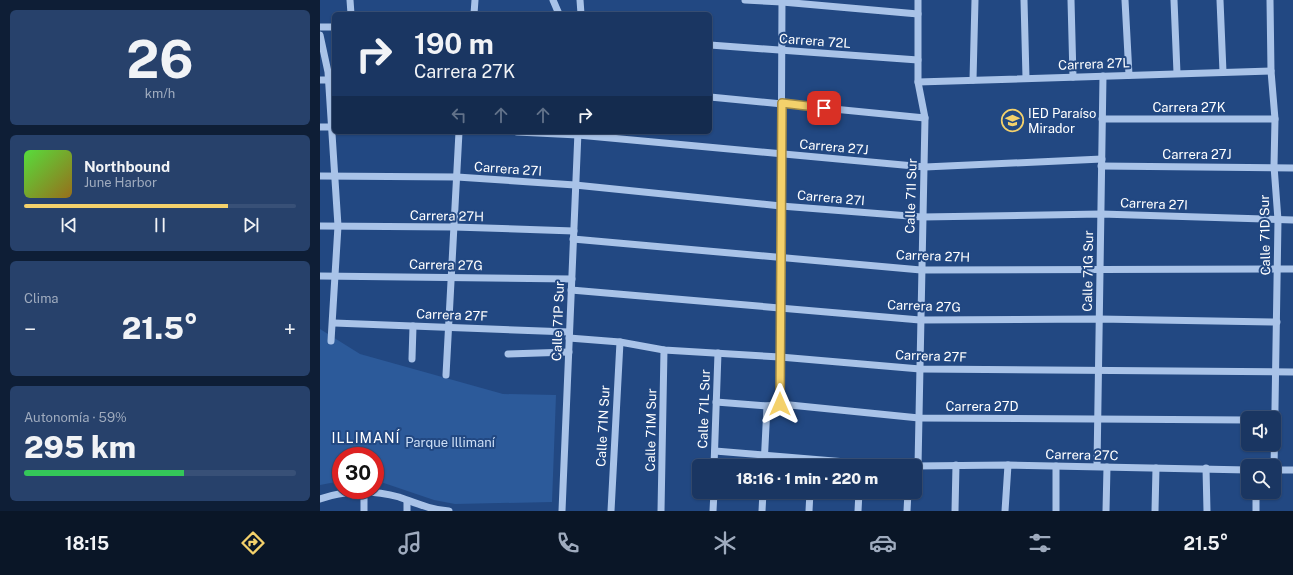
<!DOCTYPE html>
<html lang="es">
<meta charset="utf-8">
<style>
body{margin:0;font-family:"Public Sans",sans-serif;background:#27416b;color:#f1f3f6;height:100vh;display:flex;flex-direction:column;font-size:15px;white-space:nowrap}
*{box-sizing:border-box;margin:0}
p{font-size:13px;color:#9fabbe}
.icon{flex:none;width:22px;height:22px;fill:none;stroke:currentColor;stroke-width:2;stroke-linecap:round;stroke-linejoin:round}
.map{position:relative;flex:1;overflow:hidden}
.sheet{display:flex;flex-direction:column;gap:10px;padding:10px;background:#0e1e36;width:320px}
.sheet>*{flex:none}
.hud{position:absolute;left:12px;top:12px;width:380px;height:122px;border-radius:6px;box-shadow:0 1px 3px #0004,0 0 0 1px #385077;background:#1a3662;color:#f1f3f6;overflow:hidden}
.buttons{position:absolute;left:921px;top:411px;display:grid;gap:8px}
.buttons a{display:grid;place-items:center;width:40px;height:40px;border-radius:6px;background:#1a3662;box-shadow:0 1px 3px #0004,0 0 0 1px #385077;font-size:20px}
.speed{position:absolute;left:12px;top:447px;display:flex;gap:8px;font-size:20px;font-weight:700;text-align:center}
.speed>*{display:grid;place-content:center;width:52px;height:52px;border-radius:50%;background:#1a3662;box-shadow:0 1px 3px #0004,0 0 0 1px #385077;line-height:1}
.speed .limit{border:6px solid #d22;background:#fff;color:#111}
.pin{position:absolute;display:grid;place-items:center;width:34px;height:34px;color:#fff;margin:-17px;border-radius:8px;box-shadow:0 2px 6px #0006}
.me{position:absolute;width:44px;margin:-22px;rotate:0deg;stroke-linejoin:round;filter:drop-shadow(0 0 3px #0008)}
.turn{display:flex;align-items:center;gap:14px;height:84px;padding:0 16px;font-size:18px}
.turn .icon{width:52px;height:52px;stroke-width:2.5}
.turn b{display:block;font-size:28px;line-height:34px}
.lanes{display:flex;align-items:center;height:38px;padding:0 16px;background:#0003;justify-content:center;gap:20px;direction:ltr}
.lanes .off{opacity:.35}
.big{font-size:30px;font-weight:800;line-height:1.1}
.sheet .tile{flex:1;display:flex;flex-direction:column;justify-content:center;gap:6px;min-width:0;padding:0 14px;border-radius:6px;background:#27416b}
.sheet .dial{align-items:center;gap:0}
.dial b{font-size:52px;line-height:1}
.song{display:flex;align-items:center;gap:12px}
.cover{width:48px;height:48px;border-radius:6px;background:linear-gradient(135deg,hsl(110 70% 55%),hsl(40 70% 35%))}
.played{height:4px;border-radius:2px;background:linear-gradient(90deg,#f4d16b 75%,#385077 75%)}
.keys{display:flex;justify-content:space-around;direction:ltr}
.heat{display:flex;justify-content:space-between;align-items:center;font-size:22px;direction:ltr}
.charge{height:6px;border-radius:3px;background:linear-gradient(90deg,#34c759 59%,#385077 0)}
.trip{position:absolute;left:372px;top:459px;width:230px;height:40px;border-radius:6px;background:#1a3662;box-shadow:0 1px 3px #0004,0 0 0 1px #385077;font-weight:800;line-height:40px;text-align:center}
.menu{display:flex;height:64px;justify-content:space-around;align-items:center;background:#0a1627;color:#9fabbe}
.menu .icon{width:28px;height:28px}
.menu .selected{color:#f4d16b}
.menu b{font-size:18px;color:#f1f3f6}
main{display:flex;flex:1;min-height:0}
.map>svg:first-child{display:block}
.green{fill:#2c5a9a}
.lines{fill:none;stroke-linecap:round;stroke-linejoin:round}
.minor{stroke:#a9c3e8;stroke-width:7}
.route-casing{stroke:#9f8846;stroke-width:10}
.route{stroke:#f4d16b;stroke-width:7}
.labels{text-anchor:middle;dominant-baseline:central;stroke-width:4;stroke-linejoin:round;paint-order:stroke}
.street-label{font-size:13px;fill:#fff;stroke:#224882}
.poi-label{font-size:13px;fill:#fff;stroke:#224882;text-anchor:start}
.park-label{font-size:13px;fill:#ccdef6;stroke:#224882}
.neighbourhood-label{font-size:14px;letter-spacing:1px;fill:#fff;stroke:#224882}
</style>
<main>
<section class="sheet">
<div class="tile dial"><b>26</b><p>km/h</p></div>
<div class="tile">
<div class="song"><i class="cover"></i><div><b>Northbound</b><p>June Harbor</p></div></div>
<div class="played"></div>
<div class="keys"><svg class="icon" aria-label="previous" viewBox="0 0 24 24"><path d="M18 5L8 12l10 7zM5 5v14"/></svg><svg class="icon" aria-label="pause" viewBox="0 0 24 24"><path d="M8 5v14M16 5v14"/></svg><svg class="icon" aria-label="next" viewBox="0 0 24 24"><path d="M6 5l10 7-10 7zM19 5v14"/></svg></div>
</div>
<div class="tile"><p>Clima</p>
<div class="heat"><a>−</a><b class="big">21.5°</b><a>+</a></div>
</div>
<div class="tile"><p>Autonomía · 59%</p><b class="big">295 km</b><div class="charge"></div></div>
</section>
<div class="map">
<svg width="973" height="511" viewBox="0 0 973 511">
<rect width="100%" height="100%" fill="#224882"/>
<path class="green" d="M0,329L40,354L183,394L236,395L232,502L135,504L114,500L55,480V456H21V481L0,485Z"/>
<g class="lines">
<g class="minor">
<path d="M30,0L31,14"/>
<path d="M233,0L239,14"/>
<path d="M260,0L261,14"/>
<path d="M425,0L462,2L598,14"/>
<path d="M598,0V82L605,118L598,466"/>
<path d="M704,0L706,78"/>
<path d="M751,0L753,77"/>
<path d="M805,0L809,75"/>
<path d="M854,0L857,73"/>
<path d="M900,0L903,72"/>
<path d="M950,0L951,71L955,119L954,166L958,220L954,470"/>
<path d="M154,14L155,0"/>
<path d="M0,27H14"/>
<path d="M0,35L8,72L18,226L11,341"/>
<path d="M390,45L598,60"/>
<path d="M0,80H9"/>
<path d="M653,80L655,0"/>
<path d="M598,82L951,71"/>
<path d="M390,97L605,118"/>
<path d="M782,119H955"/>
<path d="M0,127H14"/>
<path d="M197,132L258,135L605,167L782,159"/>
<path d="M781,166L973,168"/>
<path d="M0,176L137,177L255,185L461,206L602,217L781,214L973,220"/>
<path d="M0,226L134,227L254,231"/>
<path d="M253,239L601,270L973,269"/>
<path d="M0,276L252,279"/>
<path d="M251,290L600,320L779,319L957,322"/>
<path d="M14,323L249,332"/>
<path d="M249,338L300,342L344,350L460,357L600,369L973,372"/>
<path d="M188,354L249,352"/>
<path d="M92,359L93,326"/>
<path d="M126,375L139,132"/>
<path d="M396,402L447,406L460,404L599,418L928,420"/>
<path d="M460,404L462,0"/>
<path d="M395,451L574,466"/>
<path d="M394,466L398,353"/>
<path d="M444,466L447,406"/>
<path d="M595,466L688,465L928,470"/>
<path d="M777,466L783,76"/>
<path d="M886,468L887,511"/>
<path d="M954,470H973"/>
<path d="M0,499C24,490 54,490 79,497C96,503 111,510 129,511"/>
<path d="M44,511V492"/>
<path d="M87,511V501"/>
<path d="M242,511L258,132"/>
<path d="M291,511L300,342"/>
<path d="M341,511L344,350"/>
<path d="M393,511L394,492"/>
<path d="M442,511L443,492"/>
<path d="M489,511L490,492"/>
<path d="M538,511L539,492"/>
<path d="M587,511L588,492"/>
<path d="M635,511L636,465"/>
<path d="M685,511L688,465"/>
<path d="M736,511V466"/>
<path d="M786,511L787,467"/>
<path d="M835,511L836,468"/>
<path d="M936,511V492"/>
</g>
</g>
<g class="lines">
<defs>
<path id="route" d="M460,404L462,103L504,108"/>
</defs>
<use href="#route" class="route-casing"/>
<use href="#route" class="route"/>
</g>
<defs>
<symbol id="school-ring" viewBox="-11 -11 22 22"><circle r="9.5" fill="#224882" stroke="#f4d16b" stroke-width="1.5"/><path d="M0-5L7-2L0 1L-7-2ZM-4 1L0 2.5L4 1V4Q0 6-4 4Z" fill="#f4d16b"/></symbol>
</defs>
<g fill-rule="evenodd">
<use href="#school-ring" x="680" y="108" width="25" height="25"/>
</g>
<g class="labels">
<g class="street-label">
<text transform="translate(495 41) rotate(4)">Carrera 72L</text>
<text transform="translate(774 64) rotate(-2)">Carrera 27L</text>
<text x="869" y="107">Carrera 27K</text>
<text transform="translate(514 147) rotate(5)">Carrera 27J</text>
<text x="877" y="154">Carrera 27J</text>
<text transform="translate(188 169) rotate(4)">Carrera 27I</text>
<text transform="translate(591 196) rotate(-88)">Calle 71I Sur</text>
<text transform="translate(511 198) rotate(5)">Carrera 27I</text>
<text transform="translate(834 204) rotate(2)">Carrera 27I</text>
<text transform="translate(127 216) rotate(1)">Carrera 27H</text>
<text transform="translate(945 235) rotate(-91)">Calle 71D Sur</text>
<text transform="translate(613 256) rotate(2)">Carrera 27H</text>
<text transform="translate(126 265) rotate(1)">Carrera 27G</text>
<text transform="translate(768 271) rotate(-89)">Calle 71G Sur</text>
<text transform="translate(604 306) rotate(2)">Carrera 27G</text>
<text transform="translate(132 315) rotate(2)">Carrera 27F</text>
<text transform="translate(238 321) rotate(-88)">Calle 71P Sur</text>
<text transform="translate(611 356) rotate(2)">Carrera 27F</text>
<text x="662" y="406">Carrera 27D</text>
<text transform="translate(384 409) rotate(-88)">Calle 71L Sur</text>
<text transform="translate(283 426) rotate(-87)">Calle 71N Sur</text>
<text transform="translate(331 430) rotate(-89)">Calle 71M Sur</text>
<text transform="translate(762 455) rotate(1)">Carrera 27C</text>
</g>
<g class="poi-label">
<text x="708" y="113">IED Paraíso<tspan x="708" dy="15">Mirador</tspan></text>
</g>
<g class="park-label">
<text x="130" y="442">Parque Illimaní</text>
</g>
<g class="neighbourhood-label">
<text x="46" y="438">ILLIMANÍ</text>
</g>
</g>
</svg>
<div class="buttons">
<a><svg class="icon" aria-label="sound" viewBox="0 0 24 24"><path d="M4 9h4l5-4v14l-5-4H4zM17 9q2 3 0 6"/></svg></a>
<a><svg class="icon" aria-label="search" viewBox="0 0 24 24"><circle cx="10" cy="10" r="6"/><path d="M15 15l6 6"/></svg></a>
</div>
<div class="speed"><div class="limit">30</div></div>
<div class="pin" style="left:504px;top:108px;background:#d93025"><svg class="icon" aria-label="arrive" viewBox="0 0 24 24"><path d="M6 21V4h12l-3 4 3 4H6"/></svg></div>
<svg class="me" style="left:460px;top:404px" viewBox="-20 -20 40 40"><path d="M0-17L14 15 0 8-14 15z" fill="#f4d16b" stroke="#fff" stroke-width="4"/></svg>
<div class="trip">18:16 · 1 min · 220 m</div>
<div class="hud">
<div class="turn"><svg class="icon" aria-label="right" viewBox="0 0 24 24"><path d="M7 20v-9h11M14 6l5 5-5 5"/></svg><div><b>190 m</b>Carrera 27K</div></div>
<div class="lanes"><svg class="icon off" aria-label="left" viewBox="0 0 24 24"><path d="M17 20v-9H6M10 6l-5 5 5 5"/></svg><svg class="icon off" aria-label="ahead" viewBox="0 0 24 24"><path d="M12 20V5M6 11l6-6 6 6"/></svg><svg class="icon off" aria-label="ahead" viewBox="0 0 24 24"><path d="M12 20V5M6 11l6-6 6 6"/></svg><svg class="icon" aria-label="right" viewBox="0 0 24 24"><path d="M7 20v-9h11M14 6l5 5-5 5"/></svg></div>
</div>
</div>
</main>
<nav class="menu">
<b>18:15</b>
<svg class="icon selected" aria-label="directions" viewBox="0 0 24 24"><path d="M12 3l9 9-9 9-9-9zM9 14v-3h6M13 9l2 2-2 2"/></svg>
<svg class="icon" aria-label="music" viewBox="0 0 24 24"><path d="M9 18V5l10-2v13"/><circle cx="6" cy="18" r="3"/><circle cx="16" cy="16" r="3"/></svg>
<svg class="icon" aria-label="phone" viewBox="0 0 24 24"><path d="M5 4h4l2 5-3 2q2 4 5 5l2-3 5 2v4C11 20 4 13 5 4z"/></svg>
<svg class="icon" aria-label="climate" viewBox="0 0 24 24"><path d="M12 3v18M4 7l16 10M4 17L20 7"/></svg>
<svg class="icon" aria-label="car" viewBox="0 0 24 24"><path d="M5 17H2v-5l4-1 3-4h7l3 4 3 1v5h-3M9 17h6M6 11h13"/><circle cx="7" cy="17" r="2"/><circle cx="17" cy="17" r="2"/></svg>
<svg class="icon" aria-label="filters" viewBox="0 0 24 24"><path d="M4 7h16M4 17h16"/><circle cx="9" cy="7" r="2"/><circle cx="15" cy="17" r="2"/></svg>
<b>21.5°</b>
</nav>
